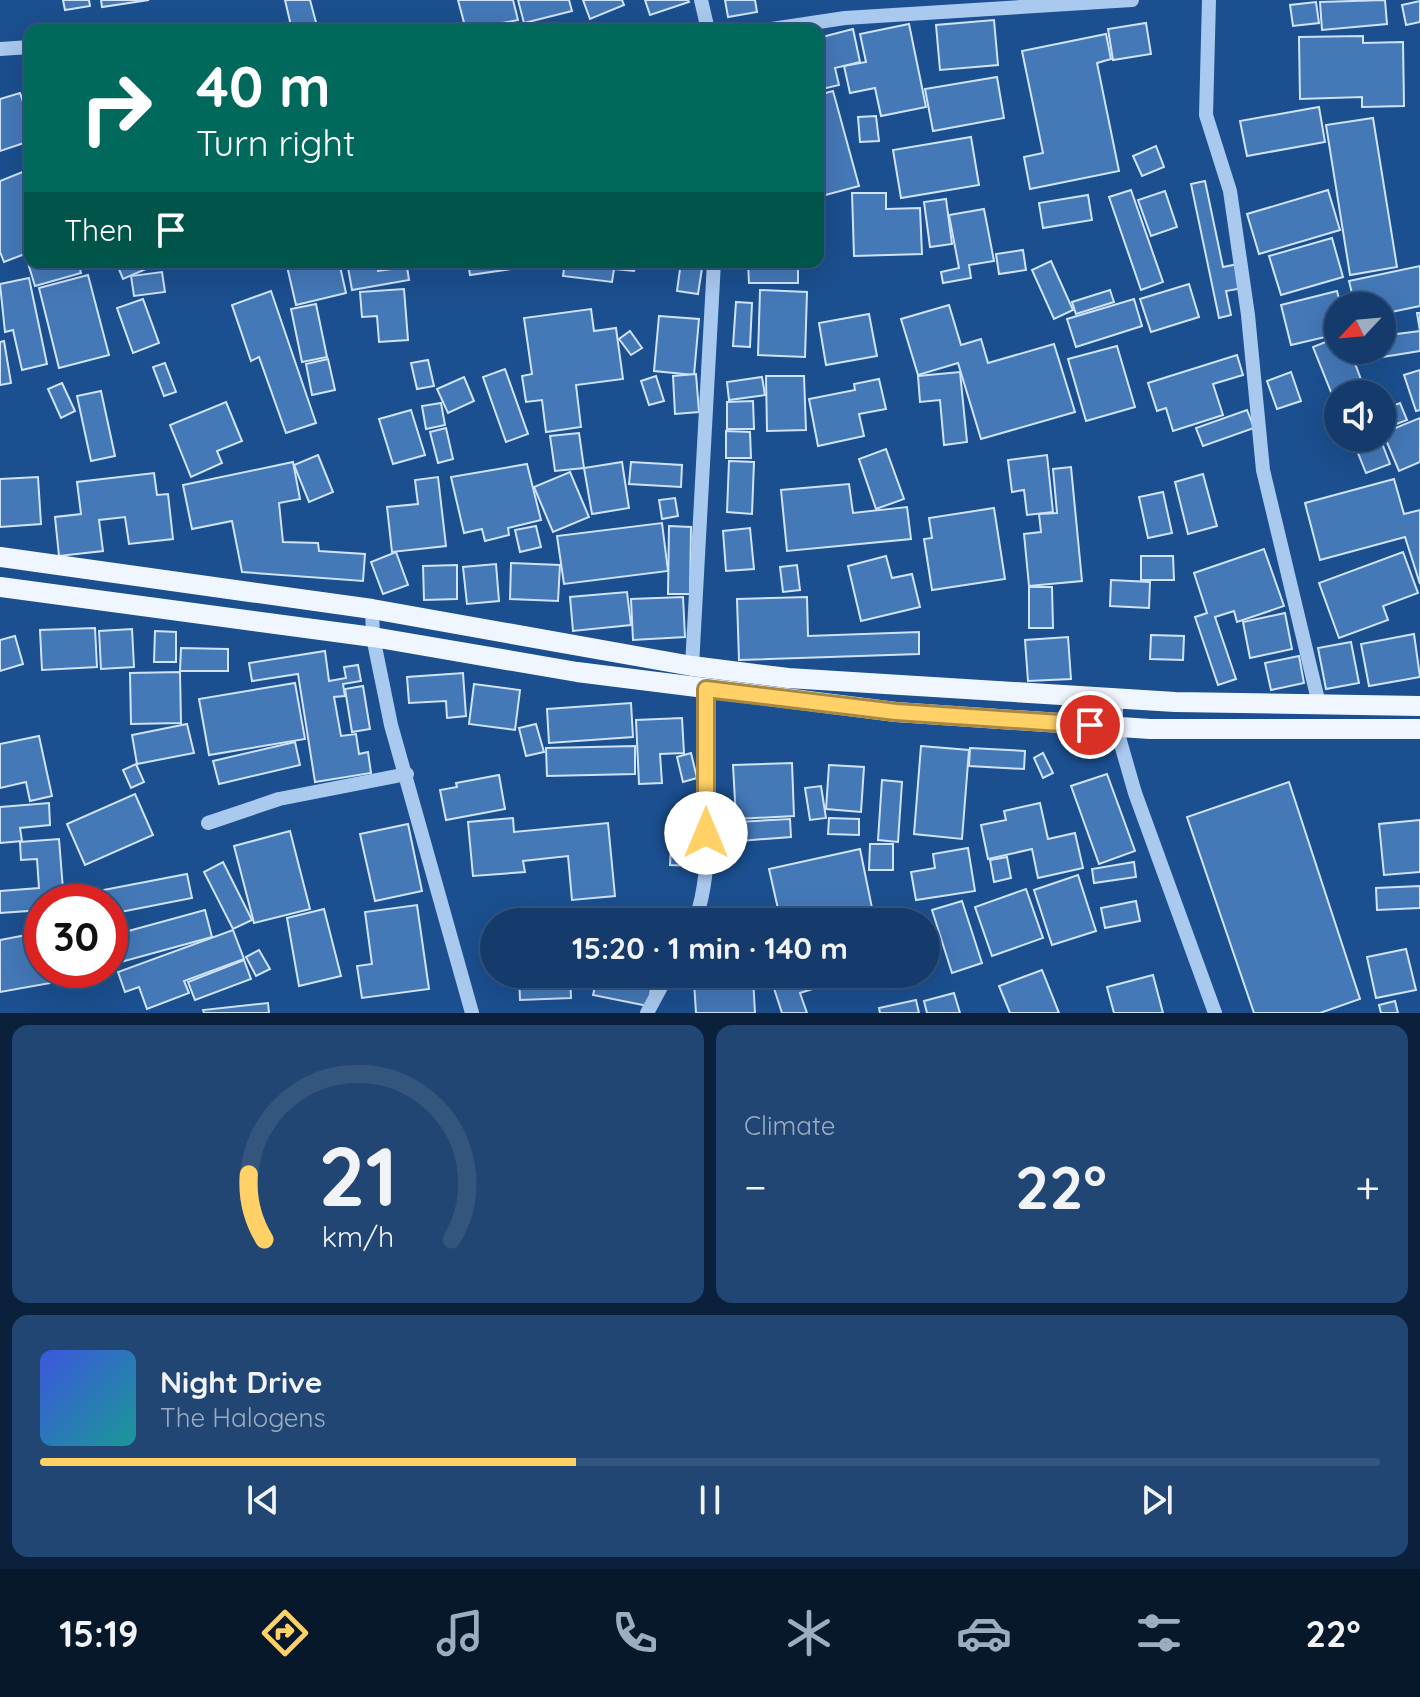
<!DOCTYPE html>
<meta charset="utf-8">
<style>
body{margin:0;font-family:Quicksand,sans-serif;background:#214673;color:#f1f3f6;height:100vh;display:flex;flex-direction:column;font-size:30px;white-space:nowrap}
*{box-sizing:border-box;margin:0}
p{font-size:26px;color:#9dadc1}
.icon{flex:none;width:44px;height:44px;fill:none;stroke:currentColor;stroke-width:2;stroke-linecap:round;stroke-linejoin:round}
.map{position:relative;height:1013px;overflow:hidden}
.drawer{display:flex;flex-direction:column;gap:12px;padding:12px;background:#0b203b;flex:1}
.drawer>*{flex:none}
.top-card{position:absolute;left:24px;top:24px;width:800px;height:244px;border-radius:16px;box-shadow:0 8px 32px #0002,0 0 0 2px #33557e;background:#00695c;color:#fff;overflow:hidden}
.needle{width:52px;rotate:244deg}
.fabs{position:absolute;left:1324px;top:292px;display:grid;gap:16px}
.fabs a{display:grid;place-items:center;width:72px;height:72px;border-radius:50%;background:#143b6b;box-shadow:0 8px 32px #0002,0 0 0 2px #33557e;font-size:40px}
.speed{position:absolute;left:24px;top:884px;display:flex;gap:16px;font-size:40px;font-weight:700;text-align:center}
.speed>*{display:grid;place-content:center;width:104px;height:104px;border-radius:50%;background:#143b6b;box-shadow:0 8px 32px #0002,0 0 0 2px #33557e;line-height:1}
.speed .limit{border:12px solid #d22;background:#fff;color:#111}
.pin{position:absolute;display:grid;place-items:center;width:68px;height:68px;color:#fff;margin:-34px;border:4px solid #fff;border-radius:50%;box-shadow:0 2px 8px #0007}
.me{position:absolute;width:88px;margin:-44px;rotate:0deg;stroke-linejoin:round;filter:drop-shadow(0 0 6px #0008)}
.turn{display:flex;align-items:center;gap:28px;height:168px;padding:0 40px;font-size:36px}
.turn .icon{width:104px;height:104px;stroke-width:2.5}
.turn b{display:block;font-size:56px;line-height:68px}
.then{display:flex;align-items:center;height:76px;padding:0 40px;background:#0003;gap:16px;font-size:30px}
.big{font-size:60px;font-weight:800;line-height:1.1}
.drawer .card{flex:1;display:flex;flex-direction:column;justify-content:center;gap:12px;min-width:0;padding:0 28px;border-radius:16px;background:#214673}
.drawer .dial{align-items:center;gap:0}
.dial svg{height:208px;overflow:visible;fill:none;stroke:#33557e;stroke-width:7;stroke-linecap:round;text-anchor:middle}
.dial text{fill:#f1f3f6;stroke:none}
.song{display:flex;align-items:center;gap:24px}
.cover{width:96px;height:96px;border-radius:12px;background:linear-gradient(135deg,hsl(230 70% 55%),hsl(180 70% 35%))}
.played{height:8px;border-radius:4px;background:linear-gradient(90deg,#ffd166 40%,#33557e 40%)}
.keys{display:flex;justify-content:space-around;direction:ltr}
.heat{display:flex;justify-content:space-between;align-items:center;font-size:44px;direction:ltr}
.drawer .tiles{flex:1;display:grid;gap:12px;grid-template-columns:1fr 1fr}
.card:last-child{grid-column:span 2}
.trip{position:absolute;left:480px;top:908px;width:460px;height:80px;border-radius:40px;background:#143b6b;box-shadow:0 8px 32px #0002,0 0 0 2px #33557e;font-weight:800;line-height:80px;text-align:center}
.tabs{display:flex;height:128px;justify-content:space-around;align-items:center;background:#08182b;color:#9dadc1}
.tabs .icon{width:56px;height:56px}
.tabs .active{color:#ffd166}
.tabs b{font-size:36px;color:#f1f3f6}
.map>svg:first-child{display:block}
.building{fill:#4478b7;stroke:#cfe3fa;stroke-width:2}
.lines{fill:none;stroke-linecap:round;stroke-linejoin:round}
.minor{stroke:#a9c9ee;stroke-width:14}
.major{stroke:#f0f6ff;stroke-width:20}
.route-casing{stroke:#a68842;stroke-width:20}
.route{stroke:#ffd166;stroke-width:14}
</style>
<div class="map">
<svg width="1420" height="1013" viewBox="0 0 1420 1013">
<rect width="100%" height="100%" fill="#1b4f8f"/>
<g class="building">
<path d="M63,0H89L90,6L65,10Z"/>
<path d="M101,0H149L102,7Z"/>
<path d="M285,0H310L318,30H292Z"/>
<path d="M458,0H513L518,20L466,30Z"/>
<path d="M518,0H569L572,11L524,23Z"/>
<path d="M583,0H622L624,5L590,19Z"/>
<path d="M645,0H688L689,2L650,15Z"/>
<path d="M725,0H755L757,12L728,17Z"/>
<path d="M1385,0L1387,24L1322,30L1320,2Z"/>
<path d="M1420,1V22L1406,25L1402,5Z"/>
<path d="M1316,2L1319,23L1293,26L1290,5Z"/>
<path d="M994,20L998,65L940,70L936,25Z"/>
<path d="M1146,23L1151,54L1113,60L1108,29Z"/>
<path d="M909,24L926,107L881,116L875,88L850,93L844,66L866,62L860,34Z"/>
<path d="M853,29L860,62L835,68L839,85L818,90V38Z"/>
<path d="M1106,34L1111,59L1097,63L1119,171L1030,189L1024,157L1043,153L1022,51Z"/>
<path d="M1363,36V43L1403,42L1404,106L1362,107V97L1300,99L1299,37Z"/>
<path d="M997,77L1004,118L933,131L925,89Z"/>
<path d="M833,91L859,186L818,197V169L825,167L818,141V95Z"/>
<path d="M20,93L30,122V141L0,151V99Z"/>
<path d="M1319,107L1325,142L1247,156L1240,121Z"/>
<path d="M876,116L879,141L860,142L858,117Z"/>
<path d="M1373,118L1397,267L1350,275L1326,125Z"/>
<path d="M971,137L979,185L901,198L893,150Z"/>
<path d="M1156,146L1164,167L1142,176L1133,156Z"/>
<path d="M30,169V252L4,262L0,252V181Z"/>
<path d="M1205,181L1223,267L1238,264L1243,288L1226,291L1231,315L1219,318L1191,184Z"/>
<path d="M1131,190L1163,282L1141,290L1109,197Z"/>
<path d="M1328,190L1340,230L1259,254L1247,214Z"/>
<path d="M1165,191L1177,227L1151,236L1138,200Z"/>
<path d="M852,193H886V209L920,208L922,254L854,256Z"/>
<path d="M1088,195L1092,220L1043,228L1039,203Z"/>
<path d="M946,199L952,244L930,247L924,202Z"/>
<path d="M984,209L994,261L969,265L971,278L943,283L941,272L959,268L949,215Z"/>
<path d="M1332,238L1343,277L1281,295L1269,256Z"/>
<path d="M1023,250L1026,270L999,274L996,254Z"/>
<path d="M30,259V262H78L81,273L35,286L27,260Z"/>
<path d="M1051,261L1073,310L1054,319L1032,270Z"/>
<path d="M116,262H162L123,279Z"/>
<path d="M286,262H339L346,293L296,305Z"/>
<path d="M347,262H376L378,271L407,267L409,280L352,290Z"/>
<path d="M468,262H518L519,268L470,275Z"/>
<path d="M565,262H636L634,271L614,269L612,282L563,276Z"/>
<path d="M681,262H703L698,294L677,291Z"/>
<path d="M748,262H798V283H749Z"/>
<path d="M1420,266V306L1382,314V306H1355L1349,281Z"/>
<path d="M162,272L165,292L134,296L131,276Z"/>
<path d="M88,275L109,355L59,368L39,288Z"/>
<path d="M29,278L47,364L22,370L13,330L5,332L0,284Z"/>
<path d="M1189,284L1199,317L1151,332L1140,299Z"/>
<path d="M404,289L408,340L379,342L377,316L362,317L360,292Z"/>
<path d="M760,290L807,292L805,357L758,355Z"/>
<path d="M1110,290L1114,302L1076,314L1072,302Z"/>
<path d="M271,291L316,423L286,433L259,357L251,361L232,305Z"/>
<path d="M1337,291L1341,306H1338V334L1291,345L1281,305Z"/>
<path d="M143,299L159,343L133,353L117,308Z"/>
<path d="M1134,299L1142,326L1076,347L1067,319Z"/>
<path d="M736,302L752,303L750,347L733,346Z"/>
<path d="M316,304L327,357L302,362L291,309Z"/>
<path d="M949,305L961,345L981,339L988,363L1054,344L1075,412L981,439L958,363L918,375L901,319Z"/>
<path d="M591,309L594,331L616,328L623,379L576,385L581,427L546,432L542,400L526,402L522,376L532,374L524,318Z"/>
<path d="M1417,313H1420V351L1376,358L1374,350H1382V336L1420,331Z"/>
<path d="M869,314L877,356L826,365L819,323Z"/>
<path d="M659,316L699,319L694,375L654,371Z"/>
<path d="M630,331L642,348L631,355L619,339Z"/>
<path d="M1338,337V350H1350L1363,385L1333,397L1313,347Z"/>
<path d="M4,341L11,383L0,385V342Z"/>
<path d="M1117,346L1135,407L1086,421L1068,359Z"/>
<path d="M1237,355L1243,375L1213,384L1223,415L1173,431L1166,408L1157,411L1148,383Z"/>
<path d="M328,359L335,390L312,395L306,364Z"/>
<path d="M428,360L434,386L417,389L411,363Z"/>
<path d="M165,363L176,392L164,396L153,367Z"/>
<path d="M505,369L528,434L506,442L483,377Z"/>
<path d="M1420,370V410L1416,411L1404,375Z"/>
<path d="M960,372L967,442L944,445L940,400L920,402L918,376Z"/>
<path d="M1291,372L1301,401L1277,409L1267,381Z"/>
<path d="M696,374L699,412L675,414L673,376Z"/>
<path d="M656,376L664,401L649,405L641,381Z"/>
<path d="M766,376H804L806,430L767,431Z"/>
<path d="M464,377L474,401L448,413L437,389Z"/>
<path d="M762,377L765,395L729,400L727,382Z"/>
<path d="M879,379L886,409L859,414L864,436L818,446L809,399L855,390L854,384Z"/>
<path d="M62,383L75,411L61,418L48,389Z"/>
<path d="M101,391L115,456L91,461L77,396Z"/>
<path d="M753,401L754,429H727V402Z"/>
<path d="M226,402L242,441L217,451L222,463L191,477L170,425Z"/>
<path d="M441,403L445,425L426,429L422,406Z"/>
<path d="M1400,403L1407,420L1394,425L1387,408Z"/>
<path d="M411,410L425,455L393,464L379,419Z"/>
<path d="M1247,410L1254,428L1203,446L1196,428Z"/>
<path d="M1420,418V462L1399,471L1383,433Z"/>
<path d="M446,428L453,459L438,463L430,432Z"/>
<path d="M726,431L750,432L751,458H726Z"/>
<path d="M579,433L584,468L555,471L550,436Z"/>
<path d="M1352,438H1380L1390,464L1366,473Z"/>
<path d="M886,449L904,499L876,509L859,459Z"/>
<path d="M318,455L333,492L309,502L294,465Z"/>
<path d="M1047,455L1053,512L1027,515L1024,490L1012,492L1008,460Z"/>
<path d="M729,461L754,462L752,514L727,512Z"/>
<path d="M293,462L300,499L279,503L283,542L318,543L319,551L365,554L363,581L242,572L232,521L192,529L183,485Z"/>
<path d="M622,462L629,508L592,514L584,468Z"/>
<path d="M631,462L682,465L681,487L629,484Z"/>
<path d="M527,464L541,520L508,528L509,535L485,541L482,529L464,533L451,477Z"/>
<path d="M1071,467L1082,581L1029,586L1024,534L1041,532L1039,514L1057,513L1053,469Z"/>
<path d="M570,472L589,517L553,532L534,487Z"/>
<path d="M154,473L157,495L168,494L173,539L129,544L125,517L99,520L103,551L59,556L55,517L81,514L77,482Z"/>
<path d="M1203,474L1217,526L1188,534L1175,482Z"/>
<path d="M38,477L41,524L0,527V479Z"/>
<path d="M438,477L446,546L392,552L387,507L418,504L415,480Z"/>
<path d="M1394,479L1404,514L1420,510V584L1405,537L1320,560L1305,503Z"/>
<path d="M849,484L853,513L907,507L911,539L787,551L781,490Z"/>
<path d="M1163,492L1172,533L1148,538L1139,497Z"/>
<path d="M675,498L678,516L662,519L659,500Z"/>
<path d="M994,508L1005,579L932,590L924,539L932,538L929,518Z"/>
<path d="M662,523L668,571L564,584L557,536Z"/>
<path d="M536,526L541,547L520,552L515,530Z"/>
<path d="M669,526L691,527L690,594H668Z"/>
<path d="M750,528L754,569L726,571L723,531Z"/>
<path d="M1264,549L1284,606L1237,622L1234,611L1215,617L1236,679L1218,685L1195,617L1207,613L1194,573Z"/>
<path d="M396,552L408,585L383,594L371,562Z"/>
<path d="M1403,552L1418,593L1383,606L1388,620L1339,638L1319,583Z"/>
<path d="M886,556L892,578L912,574L920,607L861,621L848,566Z"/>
<path d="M1141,556H1173L1174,580H1141Z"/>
<path d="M511,563L560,565L558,601L510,599Z"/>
<path d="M496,564L499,601L467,604L463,567Z"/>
<path d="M457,565V599L424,600L423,566Z"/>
<path d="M797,565L800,590L783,592L780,567Z"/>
<path d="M1111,580L1150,582L1149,608L1110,606Z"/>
<path d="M1029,587H1052L1053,628H1029Z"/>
<path d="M627,592L631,625L573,631L570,597Z"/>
<path d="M683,597L685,637L633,640L631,599Z"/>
<path d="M807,597L808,636L919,632V654L739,660L737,599Z"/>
<path d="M1285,613L1292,649L1250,658L1243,622Z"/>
<path d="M95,628L97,667L42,670L40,630Z"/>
<path d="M132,629L134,667L101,669L99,631Z"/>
<path d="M155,631L176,632V662H154Z"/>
<path d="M1414,634L1420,677L1369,686L1361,644Z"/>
<path d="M1151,635L1184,636L1183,660L1150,659Z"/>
<path d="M15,636L23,664L0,671V640Z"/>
<path d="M1068,637L1071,679L1028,681L1025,640Z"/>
<path d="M1351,642L1359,683L1326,689L1318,648Z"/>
<path d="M181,648L228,649V671H180Z"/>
<path d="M325,651L329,681L346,678L344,667L358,665L361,681L343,684L345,696L334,697L341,736L356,734L359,754L368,752L371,773L315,782L298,674L252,681L249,663Z"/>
<path d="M1299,656L1304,683L1271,690L1265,663Z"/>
<path d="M180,672L181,723L131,724L130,673Z"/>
<path d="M463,673L466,716L447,718L446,701L409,703L407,677Z"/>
<path d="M295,683L305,739L209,755L199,699Z"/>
<path d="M474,684L520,690L515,730L469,724Z"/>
<path d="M363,686L370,729L352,732L345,689Z"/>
<path d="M631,703L633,737L549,743L547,709Z"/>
<path d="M682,718L684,753L660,754L662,783L639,784L636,720Z"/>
<path d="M187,724L194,753L137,764L132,735Z"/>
<path d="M536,724L544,752L526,756L519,728Z"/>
<path d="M39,736L52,796L30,801L26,782L0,788V744Z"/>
<path d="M295,742L300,765L219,784L213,761Z"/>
<path d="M635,746V774L547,776L546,748Z"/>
<path d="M921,746L969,750L962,839L914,834Z"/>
<path d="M970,748L1025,751L1024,769L969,766Z"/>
<path d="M691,753L697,778L683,782L677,757Z"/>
<path d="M1043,753L1053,773L1043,778L1034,758Z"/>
<path d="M792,763L794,816L736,819L733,765Z"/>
<path d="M136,764L144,782L131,788L123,770Z"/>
<path d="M829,765L864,767L861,812L826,809Z"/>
<path d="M1107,774L1135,851L1099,864L1071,786Z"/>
<path d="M499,775L505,809L446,820L440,790L457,787L456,783Z"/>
<path d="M882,780L902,782L898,842L878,840Z"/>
<path d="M1289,782L1360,999L1320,1013H1254L1187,817Z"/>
<path d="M821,786L826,818L810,820L805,788Z"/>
<path d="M135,794L153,835L85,865L67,824Z"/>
<path d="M49,803L50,825L20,828L22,841L0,843V807Z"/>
<path d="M1040,803L1048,839L1075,833L1083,868L1038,878L1032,849L988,859L981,825L1006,820L1004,811Z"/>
<path d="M513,818L514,832L608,823L615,896L572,900L568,856L523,861L525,872L473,876L468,822Z"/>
<path d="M829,818L859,819V835L828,834Z"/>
<path d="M790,819L791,837L740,841L738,822Z"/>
<path d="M1420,820V872L1384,875L1379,824Z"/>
<path d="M408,824L422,891L375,901L360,834Z"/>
<path d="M672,826L695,827L693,866L670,865Z"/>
<path d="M290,831L310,909L254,923L234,846Z"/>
<path d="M59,839L64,902H42V910L0,913V891L39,888L37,859L21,860L20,842Z"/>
<path d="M870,844H893V870H869Z"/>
<path d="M968,848L975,891L916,900L911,872L935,868L933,854Z"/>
<path d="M860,849L872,908L830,917L832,922H781L769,869Z"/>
<path d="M1007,857L1011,878L994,882L990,860Z"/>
<path d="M223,862L252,920L233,929L204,872Z"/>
<path d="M1134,862L1136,877L1094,883L1092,869Z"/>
<path d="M187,874L192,898L110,914V902H95L93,892Z"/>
<path d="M1078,875L1096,931L1052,945L1034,890Z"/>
<path d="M1420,886V908L1377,910L1376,888Z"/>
<path d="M1026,889L1043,938L992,956L975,907Z"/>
<path d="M962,901L982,963L952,973L932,910Z"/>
<path d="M1136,901L1140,921L1105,928L1101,908Z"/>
<path d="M417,905L429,989L362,998L357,966L372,964L365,912Z"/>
<path d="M324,909L341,976L299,986L287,918Z"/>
<path d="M205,910L212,937L110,965V936Z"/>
<path d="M610,911L664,922H608Z"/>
<path d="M522,913L524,922H500L499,918Z"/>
<path d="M233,930L244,959L184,981L189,993L147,1009L139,987L125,992L118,972Z"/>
<path d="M42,932V970H83L84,977L0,992V940Z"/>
<path d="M1406,949L1416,990L1376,998L1367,957Z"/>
<path d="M259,950L270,969L256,976L246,957Z"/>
<path d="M244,960L251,979L195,1000L188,982Z"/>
<path d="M1042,970L1059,1013H1010L999,986Z"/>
<path d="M519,974H570L571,998L520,1000Z"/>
<path d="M598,974H654L648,1006L593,995Z"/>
<path d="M788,974H825L828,984L800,993L807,1013H782L771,979Z"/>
<path d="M1153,975L1163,1013H1114L1107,987Z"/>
<path d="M753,978L755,1013H696L694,982Z"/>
<path d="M954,993L960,1013H927L924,1001Z"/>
<path d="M916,1000L919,1013H880L879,1008Z"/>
<path d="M1395,1001L1398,1013H1381L1379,1005Z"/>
<path d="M268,1003L269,1013H204L203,1010Z"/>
</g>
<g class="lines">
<g class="minor">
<path d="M701,0L708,30"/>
<path d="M1209,0L1206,115L1230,191L1248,315L1263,470L1319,704"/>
<path d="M640,30H684"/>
<path d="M765,30L845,18L1132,0"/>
<path d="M0,49L30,47"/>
<path d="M372,609L373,637L391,725L472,1013"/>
<path d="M692,666L714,262"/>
<path d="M1116,698V727L1135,793L1215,1013"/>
<path d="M208,823L279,799L407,774"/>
<path d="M694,922C717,871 706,748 706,689"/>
<path d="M647,1013L668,974"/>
</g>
<g class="major">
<path d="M0,557L372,609L692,666L788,678L1175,702L1420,706"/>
<path d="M0,587L373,637L577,672L896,712L1150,729H1420"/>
</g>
</g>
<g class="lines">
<defs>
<path id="route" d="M706,833V689L896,712L1090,725"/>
</defs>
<use href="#route" class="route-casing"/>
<use href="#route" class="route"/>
</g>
</svg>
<div class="fabs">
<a><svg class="needle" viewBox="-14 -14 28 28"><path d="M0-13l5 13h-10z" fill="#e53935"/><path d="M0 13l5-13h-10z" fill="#9dadc1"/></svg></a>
<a><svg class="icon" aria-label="sound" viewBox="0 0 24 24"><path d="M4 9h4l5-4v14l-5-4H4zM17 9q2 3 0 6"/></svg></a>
</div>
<div class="speed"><div class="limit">30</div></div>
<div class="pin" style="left:1090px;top:725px;background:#d93025"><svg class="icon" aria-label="arrive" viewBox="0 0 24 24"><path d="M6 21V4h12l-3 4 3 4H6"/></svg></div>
<svg class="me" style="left:706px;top:833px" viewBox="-20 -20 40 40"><circle r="19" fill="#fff"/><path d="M0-13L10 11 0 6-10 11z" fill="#ffd166"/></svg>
<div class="trip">15:20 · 1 min · 140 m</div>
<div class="top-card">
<div class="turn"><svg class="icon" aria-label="right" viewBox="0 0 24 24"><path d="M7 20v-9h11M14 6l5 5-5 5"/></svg><div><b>40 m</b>Turn right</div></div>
<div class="then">Then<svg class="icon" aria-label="arrive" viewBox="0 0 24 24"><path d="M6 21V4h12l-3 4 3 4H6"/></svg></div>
</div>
</div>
<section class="drawer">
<div class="tiles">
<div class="card dial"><svg viewBox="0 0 100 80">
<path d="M14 69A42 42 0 1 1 86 69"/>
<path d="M14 69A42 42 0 0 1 8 44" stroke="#ffd166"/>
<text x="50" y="56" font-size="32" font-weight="700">21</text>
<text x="50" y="72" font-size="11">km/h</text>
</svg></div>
<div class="card"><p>Climate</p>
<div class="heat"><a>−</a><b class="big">22°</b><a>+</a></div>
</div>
<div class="card">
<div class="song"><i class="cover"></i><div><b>Night Drive</b><p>The Halogens</p></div></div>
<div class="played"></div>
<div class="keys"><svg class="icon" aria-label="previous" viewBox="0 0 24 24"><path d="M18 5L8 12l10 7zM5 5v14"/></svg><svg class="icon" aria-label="pause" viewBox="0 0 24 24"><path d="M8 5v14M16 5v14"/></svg><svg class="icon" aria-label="next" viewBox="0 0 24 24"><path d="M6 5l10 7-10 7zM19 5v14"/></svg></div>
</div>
</div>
</section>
<nav class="tabs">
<b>15:19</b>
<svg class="icon active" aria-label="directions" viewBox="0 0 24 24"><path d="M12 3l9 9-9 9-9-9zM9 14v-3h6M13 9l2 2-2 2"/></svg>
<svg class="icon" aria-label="music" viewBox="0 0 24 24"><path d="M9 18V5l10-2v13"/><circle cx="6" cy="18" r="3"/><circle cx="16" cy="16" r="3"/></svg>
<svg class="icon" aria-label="phone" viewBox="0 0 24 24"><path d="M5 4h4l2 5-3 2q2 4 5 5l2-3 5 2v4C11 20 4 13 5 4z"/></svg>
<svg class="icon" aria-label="climate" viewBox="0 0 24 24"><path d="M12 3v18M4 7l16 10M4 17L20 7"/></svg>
<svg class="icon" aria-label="car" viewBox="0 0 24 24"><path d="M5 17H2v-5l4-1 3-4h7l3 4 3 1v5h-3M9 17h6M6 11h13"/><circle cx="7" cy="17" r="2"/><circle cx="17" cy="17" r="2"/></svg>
<svg class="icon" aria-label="filters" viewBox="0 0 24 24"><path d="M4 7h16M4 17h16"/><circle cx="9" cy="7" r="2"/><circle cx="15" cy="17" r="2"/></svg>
<b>22°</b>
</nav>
